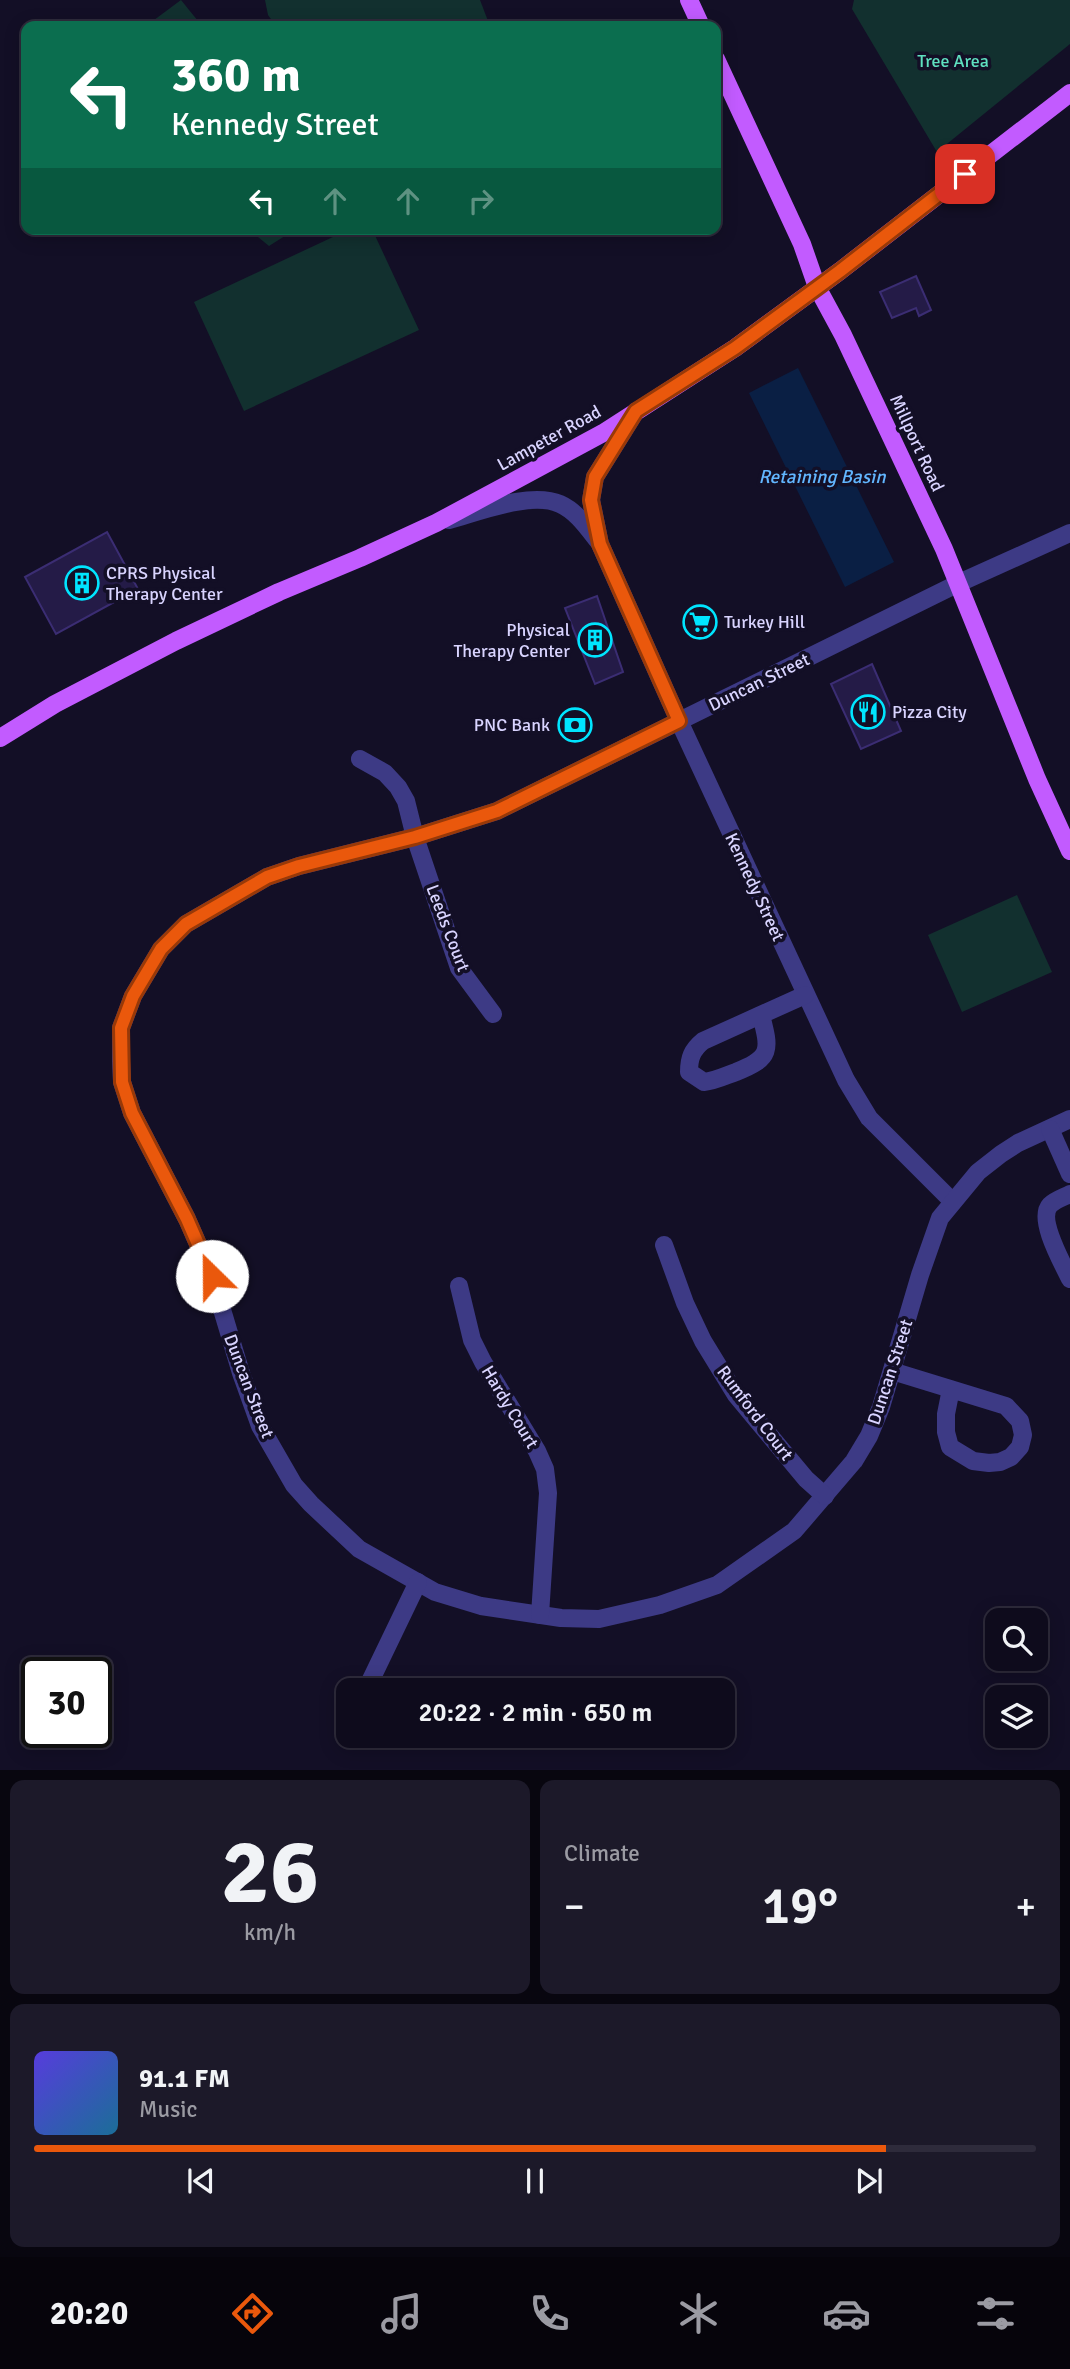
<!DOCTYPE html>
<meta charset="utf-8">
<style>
body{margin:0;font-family:Signika,sans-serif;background:#1c1929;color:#f1f3f6;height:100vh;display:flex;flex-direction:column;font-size:26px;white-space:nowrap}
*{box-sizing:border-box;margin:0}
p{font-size:23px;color:#9b9ba3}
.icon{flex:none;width:38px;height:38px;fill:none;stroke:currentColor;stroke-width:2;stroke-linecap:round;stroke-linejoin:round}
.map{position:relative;height:1770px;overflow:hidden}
.details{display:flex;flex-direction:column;gap:10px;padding:10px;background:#08060f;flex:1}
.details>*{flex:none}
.top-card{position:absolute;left:21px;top:21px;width:700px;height:214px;border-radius:14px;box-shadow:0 4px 18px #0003,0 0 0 2px #2e2b3b;background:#0b6e4f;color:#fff;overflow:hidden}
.fabs{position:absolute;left:985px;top:1608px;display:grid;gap:14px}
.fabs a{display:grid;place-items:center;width:63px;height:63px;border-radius:14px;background:#0e0b1c;box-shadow:0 4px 18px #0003,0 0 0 2px #2e2b3b;font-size:35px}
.speed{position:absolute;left:21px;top:1657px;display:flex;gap:14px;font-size:35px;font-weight:700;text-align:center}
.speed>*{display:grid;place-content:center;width:91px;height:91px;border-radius:50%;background:#0e0b1c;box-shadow:0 4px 18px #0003,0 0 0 2px #2e2b3b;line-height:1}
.speed .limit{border:4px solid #111;border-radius:10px;background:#fff;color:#111}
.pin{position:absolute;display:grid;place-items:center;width:60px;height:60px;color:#fff;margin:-30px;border-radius:14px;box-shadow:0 4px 10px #0006}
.me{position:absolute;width:77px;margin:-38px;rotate:337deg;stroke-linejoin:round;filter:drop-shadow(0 0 5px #0008)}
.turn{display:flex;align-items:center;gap:24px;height:147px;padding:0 35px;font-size:32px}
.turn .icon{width:91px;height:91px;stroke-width:2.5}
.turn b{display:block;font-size:49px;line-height:60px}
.lanes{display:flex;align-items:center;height:66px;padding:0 35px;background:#0003;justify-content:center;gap:35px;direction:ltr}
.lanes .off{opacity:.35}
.big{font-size:52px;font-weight:600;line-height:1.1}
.details .card{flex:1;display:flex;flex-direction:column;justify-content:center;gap:10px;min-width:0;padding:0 24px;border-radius:14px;background:#1c1929}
.details .dial{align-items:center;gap:0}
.dial b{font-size:91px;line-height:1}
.song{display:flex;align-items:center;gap:21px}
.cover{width:84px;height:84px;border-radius:10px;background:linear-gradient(135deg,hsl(250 70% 55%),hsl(200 70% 35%))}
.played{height:7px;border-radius:4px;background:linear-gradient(90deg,#ea580c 85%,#2e2b3b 85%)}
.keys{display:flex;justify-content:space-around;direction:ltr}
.heat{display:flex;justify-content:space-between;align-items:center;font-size:38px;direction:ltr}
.details .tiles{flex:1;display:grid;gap:10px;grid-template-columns:1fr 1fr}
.card:last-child{grid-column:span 2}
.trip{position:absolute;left:336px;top:1678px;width:399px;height:70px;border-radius:14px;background:#0e0b1c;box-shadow:0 4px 18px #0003,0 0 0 2px #2e2b3b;font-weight:600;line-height:70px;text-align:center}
.menu{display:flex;height:112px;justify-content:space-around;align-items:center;background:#06040b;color:#9b9ba3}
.menu .icon{width:49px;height:49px}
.menu .on{color:#ea580c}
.menu b{font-size:32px;color:#f1f3f6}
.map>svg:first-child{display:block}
.green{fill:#12302f}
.water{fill:#0a1f44}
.building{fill:#241b47;stroke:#3b2d73;stroke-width:2}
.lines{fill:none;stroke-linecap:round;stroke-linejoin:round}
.minor{stroke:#3d3a85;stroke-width:18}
.major{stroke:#c25bff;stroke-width:18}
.route-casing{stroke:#983908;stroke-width:18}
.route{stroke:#ea580c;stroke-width:12}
.labels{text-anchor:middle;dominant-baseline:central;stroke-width:7;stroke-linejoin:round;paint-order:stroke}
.park-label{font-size:18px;fill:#5fe0c0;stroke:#130f26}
.street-label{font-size:18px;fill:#d9d4ff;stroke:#130f26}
.poi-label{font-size:18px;fill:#d9d4ff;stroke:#130f26;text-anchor:start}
.water-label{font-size:19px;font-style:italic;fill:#62b6ff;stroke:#130f26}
</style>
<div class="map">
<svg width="1070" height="1771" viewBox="0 0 1070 1771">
<rect width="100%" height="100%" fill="#130f26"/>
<g class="green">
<path d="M181,0L202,26H146Z"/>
<path d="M265,0H480L488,21L487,26H276L268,15Z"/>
<path d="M854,0H1070V44L937,152L852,9Z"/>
<path d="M248,229H296L269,246Z"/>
<path d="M350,229H372L419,330L244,411L194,302Z"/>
<path d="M1017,895L1052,972L962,1012L928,935Z"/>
</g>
<path class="water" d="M798,368L894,562L845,587L749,393Z"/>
<g class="building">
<path d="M916,276L931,310L919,316L916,308L892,318L880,292Z"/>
<path d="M107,532L138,589L56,634L25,577Z"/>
<path d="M597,596L623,672L595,684L565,608Z"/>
<path d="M872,664L901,731L861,749L831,684Z"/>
</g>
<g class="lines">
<g class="minor">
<path d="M636,411L595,477L591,500L600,544L679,721L846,1080L869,1118L953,1202"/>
<path d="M449,520C479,512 531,491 560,504C576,511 587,527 598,541"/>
<path d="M1070,533L959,583L497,811L415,837L299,866L267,877L186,924L161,949L133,996L121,1028V1061L122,1082L132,1113L187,1219L212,1276L241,1373L260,1426L294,1485L311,1504L359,1549L435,1592L481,1606L561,1618L599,1619L660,1605L717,1585L794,1531L854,1461L869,1436L881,1407L920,1275L940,1218L978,1172L1001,1154L1018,1143L1070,1119"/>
<path d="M360,759L385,773L398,787L406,801L415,837L459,968L493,1014"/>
<path d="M761,1015C770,1050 772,1058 736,1072C725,1076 715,1081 704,1082L689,1072C689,1058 692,1050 703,1041L805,995"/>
<path d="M1050,1129L1070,1174"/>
<path d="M1070,1194C1064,1197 1055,1200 1050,1205C1037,1219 1063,1264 1070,1279"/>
<path d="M664,1245L685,1303L703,1341L736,1395L806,1479L825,1496"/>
<path d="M459,1286L472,1340L483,1362L537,1451L545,1469L548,1493L540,1615"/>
<path d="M892,1371L1006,1406L1020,1421L1023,1435L1020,1447L1011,1457L1000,1462L989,1463L973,1461L950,1447L946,1432V1414L951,1389"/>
<path d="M366,1690L418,1582"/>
</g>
<g class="major">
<path d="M689,0L701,26"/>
<path d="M716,59L802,244L817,287L843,335L944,549L1037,779L1070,851"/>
<path d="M0,738L55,704L176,641L279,592L360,558L436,523L603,433L735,348L840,271L1070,93"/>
</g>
</g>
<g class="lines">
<defs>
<path id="route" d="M212,1276L187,1219L132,1113L122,1082L121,1028L133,996L161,949L186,924L267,877L299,866L415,837L497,811L679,721L600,544L591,500L595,477L636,411L735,348L840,271L965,174"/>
</defs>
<use href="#route" class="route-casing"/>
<use href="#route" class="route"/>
</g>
<defs>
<symbol id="building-ring" viewBox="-11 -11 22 22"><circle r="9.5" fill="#130f26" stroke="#00e5ff" stroke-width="1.5"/><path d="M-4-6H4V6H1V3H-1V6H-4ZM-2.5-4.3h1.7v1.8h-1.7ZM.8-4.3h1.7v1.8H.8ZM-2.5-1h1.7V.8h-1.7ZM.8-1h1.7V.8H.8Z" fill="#00e5ff"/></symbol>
<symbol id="supermarket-ring" viewBox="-11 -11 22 22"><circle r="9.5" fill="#130f26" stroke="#00e5ff" stroke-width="1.5"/><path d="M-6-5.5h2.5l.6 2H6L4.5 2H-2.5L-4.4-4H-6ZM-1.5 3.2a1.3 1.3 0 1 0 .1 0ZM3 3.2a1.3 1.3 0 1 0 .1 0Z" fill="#00e5ff"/></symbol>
<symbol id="restaurant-ring" viewBox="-11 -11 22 22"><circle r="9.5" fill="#130f26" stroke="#00e5ff" stroke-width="1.5"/><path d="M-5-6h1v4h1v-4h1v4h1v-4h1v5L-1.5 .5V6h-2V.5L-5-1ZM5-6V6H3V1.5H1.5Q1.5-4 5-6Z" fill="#00e5ff"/></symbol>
<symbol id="bank-ring" viewBox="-11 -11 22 22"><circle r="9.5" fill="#130f26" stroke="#00e5ff" stroke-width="1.5"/><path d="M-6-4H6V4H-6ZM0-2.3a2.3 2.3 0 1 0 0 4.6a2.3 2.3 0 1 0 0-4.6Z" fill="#00e5ff"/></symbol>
</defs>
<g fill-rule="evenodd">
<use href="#building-ring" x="63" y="564" width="38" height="38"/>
<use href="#supermarket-ring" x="681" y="603" width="38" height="38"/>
<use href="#building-ring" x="576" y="621" width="38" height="38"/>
<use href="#restaurant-ring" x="849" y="693" width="38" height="38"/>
<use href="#bank-ring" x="556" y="706" width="38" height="38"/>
</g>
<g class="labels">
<g class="park-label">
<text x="953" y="61">Tree Area</text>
</g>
<g class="street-label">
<text transform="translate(549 438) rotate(-29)">Lampeter Road</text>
<text transform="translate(917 443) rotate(65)">Millport Road</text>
<text transform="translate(759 682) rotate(-26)">Duncan Street</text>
<text transform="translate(755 887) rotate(65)">Kennedy Street</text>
<text transform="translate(448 928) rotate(69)">Leeds Court</text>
<text transform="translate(890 1372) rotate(-72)">Duncan Street</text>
<text transform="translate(249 1386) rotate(69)">Duncan Street</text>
<text transform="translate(510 1407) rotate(59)">Hardy Court</text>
<text transform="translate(755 1413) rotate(53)">Rumford Court</text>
</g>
<g class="poi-label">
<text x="106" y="573">CPRS Physical<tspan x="106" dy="21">Therapy Center</tspan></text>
<text x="724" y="622">Turkey Hill</text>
<text x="570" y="630" text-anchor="end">Physical<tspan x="570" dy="21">Therapy Center</tspan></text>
<text x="892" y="712">Pizza City</text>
<text x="550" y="725" text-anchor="end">PNC Bank</text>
</g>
<g class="water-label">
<text x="822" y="477">Retaining Basin</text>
</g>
</g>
</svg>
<div class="fabs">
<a><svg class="icon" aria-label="search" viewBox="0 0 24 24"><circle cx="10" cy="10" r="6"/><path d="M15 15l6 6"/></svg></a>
<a><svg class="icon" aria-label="layers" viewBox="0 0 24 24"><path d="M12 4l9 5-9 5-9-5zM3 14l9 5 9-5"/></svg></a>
</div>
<div class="speed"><div class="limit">30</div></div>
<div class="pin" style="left:965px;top:174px;background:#d93025"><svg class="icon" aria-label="arrive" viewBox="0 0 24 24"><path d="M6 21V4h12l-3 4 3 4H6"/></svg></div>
<svg class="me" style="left:212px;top:1276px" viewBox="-20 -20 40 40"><circle r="19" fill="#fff"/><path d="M0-13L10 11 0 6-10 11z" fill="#ea580c"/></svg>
<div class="trip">20:22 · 2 min · 650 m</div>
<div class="top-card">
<div class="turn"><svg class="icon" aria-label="left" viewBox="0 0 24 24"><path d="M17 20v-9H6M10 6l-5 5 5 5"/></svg><div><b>360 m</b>Kennedy Street</div></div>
<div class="lanes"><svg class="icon" aria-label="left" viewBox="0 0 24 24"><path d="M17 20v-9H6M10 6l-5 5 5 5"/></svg><svg class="icon off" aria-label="ahead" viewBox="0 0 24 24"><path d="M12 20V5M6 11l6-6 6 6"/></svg><svg class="icon off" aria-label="ahead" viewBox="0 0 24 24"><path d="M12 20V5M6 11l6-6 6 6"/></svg><svg class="icon off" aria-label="right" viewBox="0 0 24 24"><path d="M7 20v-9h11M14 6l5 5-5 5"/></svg></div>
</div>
</div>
<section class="details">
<div class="tiles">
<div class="card dial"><b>26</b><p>km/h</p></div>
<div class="card"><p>Climate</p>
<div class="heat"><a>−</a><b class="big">19°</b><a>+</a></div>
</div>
<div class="card">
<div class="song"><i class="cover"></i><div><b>91.1 FM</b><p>Music</p></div></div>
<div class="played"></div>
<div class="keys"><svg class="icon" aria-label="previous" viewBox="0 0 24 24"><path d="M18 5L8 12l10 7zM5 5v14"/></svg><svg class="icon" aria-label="pause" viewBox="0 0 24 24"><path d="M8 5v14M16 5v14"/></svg><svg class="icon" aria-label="next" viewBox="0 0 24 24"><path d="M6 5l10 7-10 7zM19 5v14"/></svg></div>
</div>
</div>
</section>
<nav class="menu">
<b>20:20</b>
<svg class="icon on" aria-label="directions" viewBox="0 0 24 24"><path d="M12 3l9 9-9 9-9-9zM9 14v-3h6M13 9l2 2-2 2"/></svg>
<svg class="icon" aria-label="music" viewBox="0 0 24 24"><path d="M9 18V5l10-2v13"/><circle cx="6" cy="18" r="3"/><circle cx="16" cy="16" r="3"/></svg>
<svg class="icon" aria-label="phone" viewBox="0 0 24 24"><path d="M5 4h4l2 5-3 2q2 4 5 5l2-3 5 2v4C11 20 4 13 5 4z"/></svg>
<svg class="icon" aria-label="climate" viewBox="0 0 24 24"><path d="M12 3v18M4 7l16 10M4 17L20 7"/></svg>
<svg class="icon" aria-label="car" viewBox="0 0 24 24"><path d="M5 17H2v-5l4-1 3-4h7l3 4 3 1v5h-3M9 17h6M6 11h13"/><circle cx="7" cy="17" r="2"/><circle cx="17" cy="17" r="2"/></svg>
<svg class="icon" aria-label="filters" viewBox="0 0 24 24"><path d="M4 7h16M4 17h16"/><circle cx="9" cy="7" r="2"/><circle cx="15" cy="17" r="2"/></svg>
</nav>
